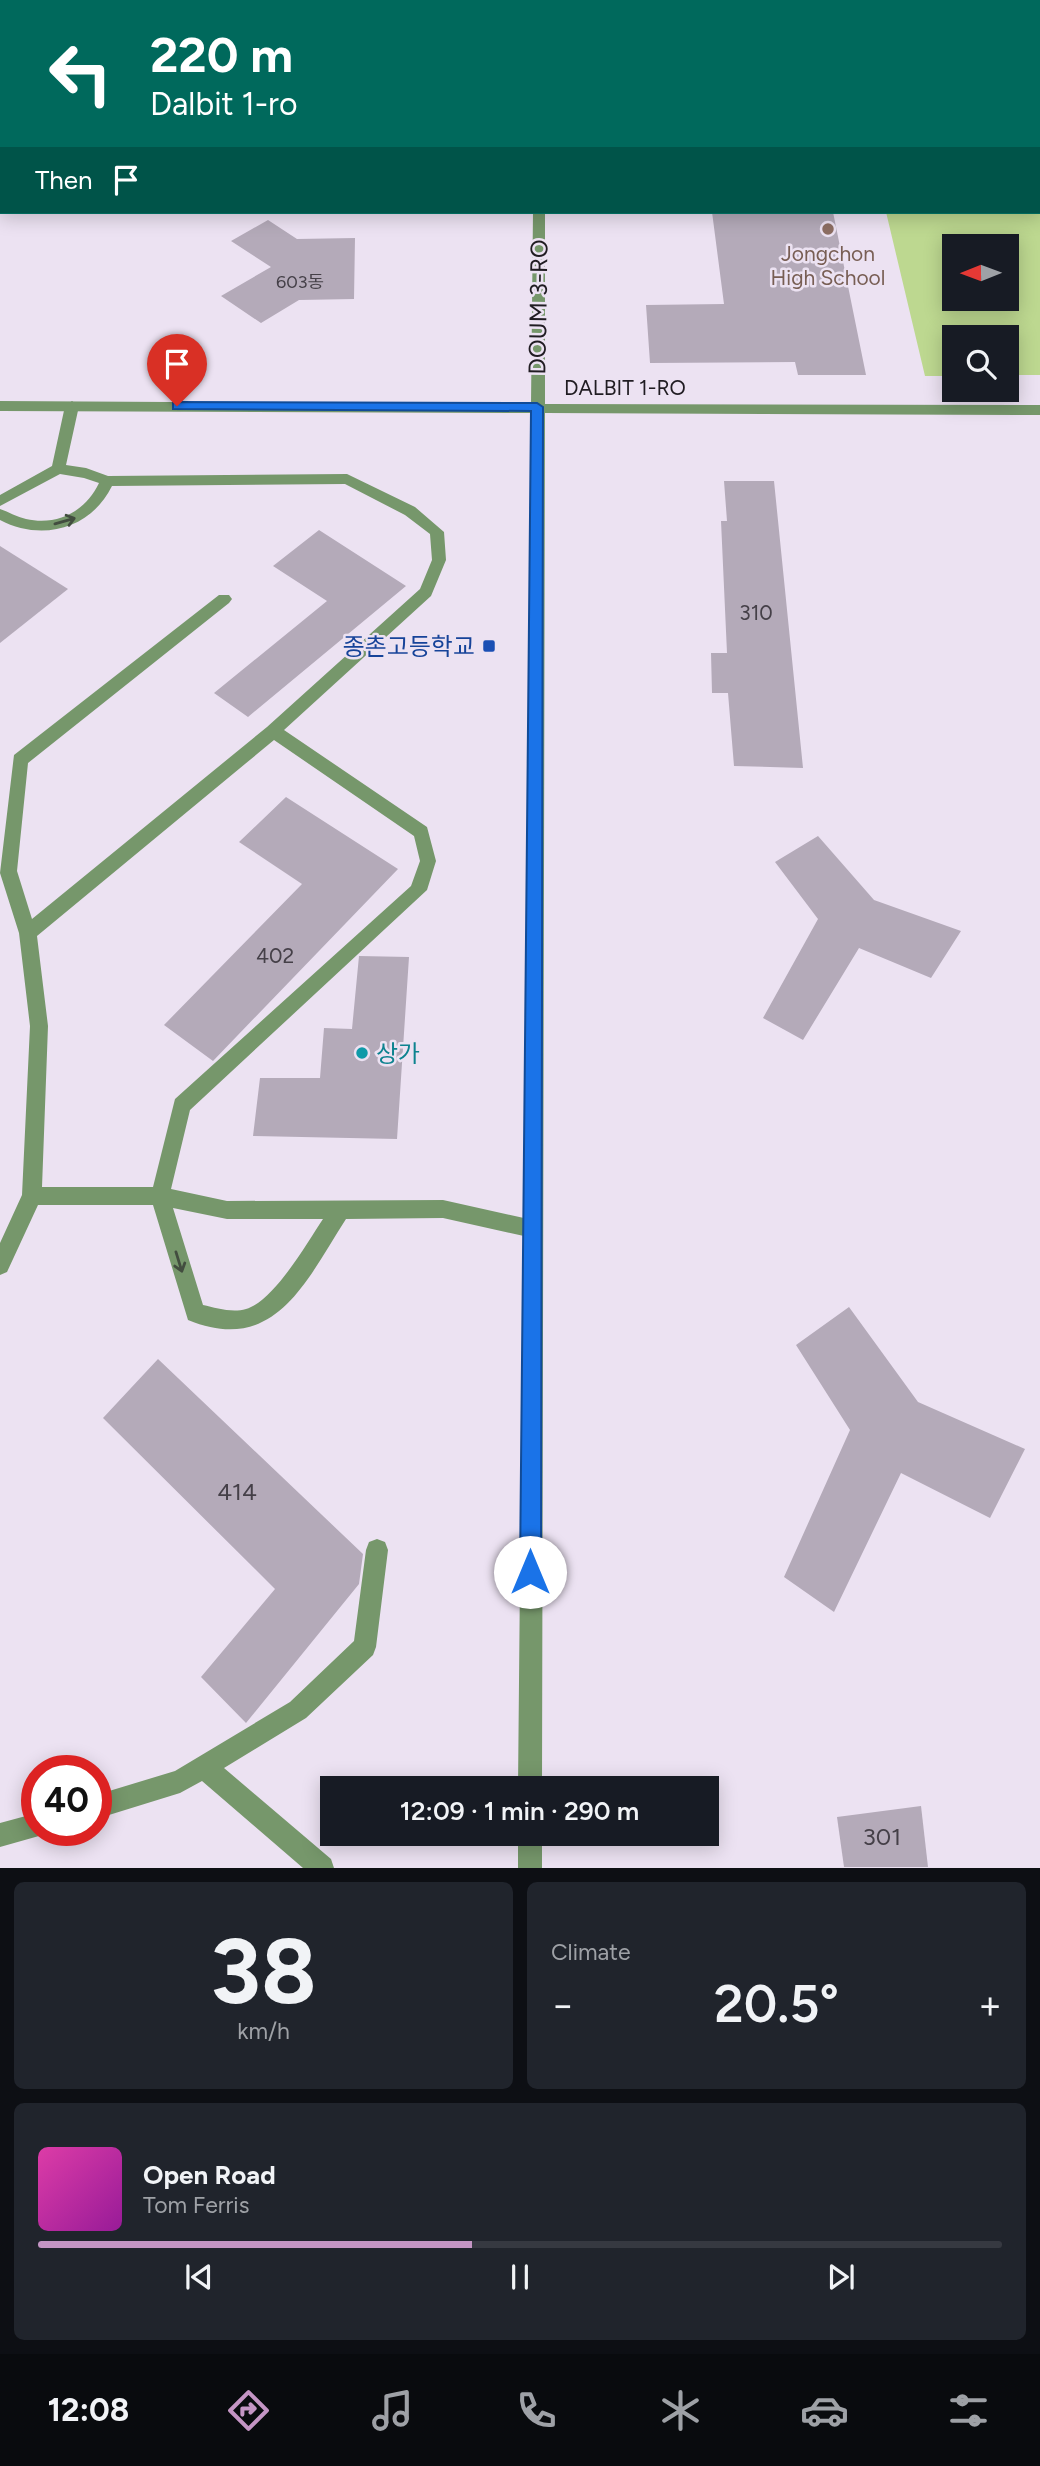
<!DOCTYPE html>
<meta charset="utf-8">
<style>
body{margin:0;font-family:Figtree,"Noto Sans KR",sans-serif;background:#20242c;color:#f1f3f6;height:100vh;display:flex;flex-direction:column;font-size:26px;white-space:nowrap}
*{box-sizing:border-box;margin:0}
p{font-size:23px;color:#9ea1a6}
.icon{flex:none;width:38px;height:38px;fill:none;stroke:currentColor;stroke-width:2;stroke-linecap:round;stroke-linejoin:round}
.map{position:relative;height:1868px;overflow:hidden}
.side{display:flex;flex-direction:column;gap:14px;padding:14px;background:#0d0f14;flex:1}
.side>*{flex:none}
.hud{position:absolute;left:0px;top:0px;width:1041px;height:214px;box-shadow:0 4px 18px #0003;background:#00695c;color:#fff;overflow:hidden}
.needle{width:46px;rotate:269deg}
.tools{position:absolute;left:942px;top:234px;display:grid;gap:14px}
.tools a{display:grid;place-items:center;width:77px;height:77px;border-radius:0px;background:#171b24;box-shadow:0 4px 18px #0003;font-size:35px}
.speed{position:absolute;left:21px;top:1755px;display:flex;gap:14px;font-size:35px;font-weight:700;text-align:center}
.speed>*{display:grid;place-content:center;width:91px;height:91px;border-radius:50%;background:#171b24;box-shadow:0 4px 18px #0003;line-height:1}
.speed .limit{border:10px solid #d22;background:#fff;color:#111}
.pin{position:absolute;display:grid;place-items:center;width:60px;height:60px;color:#fff;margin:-72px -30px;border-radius:50% 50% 50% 0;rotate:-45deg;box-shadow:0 0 7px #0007}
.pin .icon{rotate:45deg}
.me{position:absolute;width:77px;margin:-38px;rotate:0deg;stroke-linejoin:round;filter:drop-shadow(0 0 5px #0008)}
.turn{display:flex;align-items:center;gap:24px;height:147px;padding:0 35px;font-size:32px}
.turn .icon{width:91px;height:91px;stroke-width:2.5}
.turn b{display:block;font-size:49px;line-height:60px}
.then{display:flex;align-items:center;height:66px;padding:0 35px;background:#0003;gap:14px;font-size:26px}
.big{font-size:52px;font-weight:600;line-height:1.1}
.side .widget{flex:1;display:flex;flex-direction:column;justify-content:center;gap:10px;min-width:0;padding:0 24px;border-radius:10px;background:#20242c}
.side .dial{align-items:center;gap:0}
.dial b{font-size:91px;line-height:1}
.song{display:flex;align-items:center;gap:21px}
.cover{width:84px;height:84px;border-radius:10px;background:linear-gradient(135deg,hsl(320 70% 55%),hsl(300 70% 35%))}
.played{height:7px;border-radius:4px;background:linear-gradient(90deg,#c495c4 45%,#363941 45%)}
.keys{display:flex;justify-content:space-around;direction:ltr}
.heat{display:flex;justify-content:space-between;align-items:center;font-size:38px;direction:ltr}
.side .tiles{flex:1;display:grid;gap:14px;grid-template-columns:1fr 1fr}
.widget:last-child{grid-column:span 2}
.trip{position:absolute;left:320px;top:1776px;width:399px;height:70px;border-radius:0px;background:#171b24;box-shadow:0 4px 18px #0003;font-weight:600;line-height:70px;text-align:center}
.menu{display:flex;height:112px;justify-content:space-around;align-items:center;background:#090b0e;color:#9ea1a6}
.menu .icon{width:49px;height:49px}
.menu .on{color:#c495c4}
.menu b{font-size:32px;color:#f1f3f6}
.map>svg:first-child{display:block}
.green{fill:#bdd890;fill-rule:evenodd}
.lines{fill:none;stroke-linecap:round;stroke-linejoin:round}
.stream{stroke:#52b6d2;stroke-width:9}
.building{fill:#b4aab9}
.path{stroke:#958d99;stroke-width:2.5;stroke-dasharray:3.5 3.5;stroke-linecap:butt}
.service{fill:#76976b;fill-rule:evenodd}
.tertiary{fill:#76976b;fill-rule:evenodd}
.oneway{stroke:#424d3f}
.route{fill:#1a73e8;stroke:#114b97;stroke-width:2}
.education-dot{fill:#8d6e63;stroke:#ece2f2;stroke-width:2.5}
.transit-dot{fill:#1a4fb4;stroke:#ece2f2;stroke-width:2.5}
.culture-dot{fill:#0f9aa8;stroke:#ece2f2;stroke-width:2.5}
.labels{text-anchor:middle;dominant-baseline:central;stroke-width:5;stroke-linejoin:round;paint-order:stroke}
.far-number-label{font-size:18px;fill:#454048}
.far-education-label{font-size:21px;fill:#785e54;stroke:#ece2f2}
.far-street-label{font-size:21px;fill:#201c22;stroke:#ece2f2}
.number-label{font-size:21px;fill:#454048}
.street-label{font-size:24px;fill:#201c22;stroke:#ece2f2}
.transit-label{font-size:24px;fill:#164399;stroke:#ece2f2;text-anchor:end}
.culture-label{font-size:24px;fill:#0d838f;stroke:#ece2f2;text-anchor:start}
.near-number-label{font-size:24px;fill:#454048}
</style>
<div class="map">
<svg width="1040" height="1868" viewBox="0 0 1040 1868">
<rect width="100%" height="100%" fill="#ece2f2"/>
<g class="green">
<path d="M0,0H382L2,2L0,142Z"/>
<path d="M1040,156V375H1006V338H954V376H925L886,212H1040ZM954,247H1006V299H954Z"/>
</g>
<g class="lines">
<path class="stream" d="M52,2L56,0"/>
</g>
<g class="building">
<path d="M712,212H833L866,375H798L795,362L650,363L646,305L724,304Z"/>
<path d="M268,220L297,239L355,238L354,299L299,300L261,323L221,296L271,267L231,241Z"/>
<path d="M724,481H774L803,768L734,766L728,693H712L711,653H727L721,521H727Z"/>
<path d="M319,530L406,586L248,717L214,693L327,601L273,566Z"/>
<path d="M0,546L68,589L0,643Z"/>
<path d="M286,797L398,869L213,1061L164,1025L302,884L239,842Z"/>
<path d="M818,836L874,900L961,931L931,978L859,948L803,1040L763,1018L818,919L775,862Z"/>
<path d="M359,956L409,957L397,1139L253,1136L260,1078H320L324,1028L352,1029Z"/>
<path d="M849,1307L918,1402L1025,1449L990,1518L901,1473L834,1612L784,1577L850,1430L796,1345Z"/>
<path d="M158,1359L363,1554L359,1584L246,1723L201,1677L275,1589L103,1418Z"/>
<path d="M921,1806L928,1867H844L837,1817Z"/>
</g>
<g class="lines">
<g class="path">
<path d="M143,2L148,0"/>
<path d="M228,2L232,0"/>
<path d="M302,2L309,0"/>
<path d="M0,49L2,51"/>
</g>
<g class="service">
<path d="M72,401L79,406L66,465L86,468L108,476L347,474L415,507L444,532L446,560L431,596L284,730L427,827L436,861L427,890L190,1110L171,1189L227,1201L443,1200L533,1220L540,1222L543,1229L540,1236L533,1238L443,1218L346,1219C306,1281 275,1356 188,1320L153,1205H38L7,1272L0,1275V1243L22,1195L30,1026L19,933L0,873L14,755L219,595H229L232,599L229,603L28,763L17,871L32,919L267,727L420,589L432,560L430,534L405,515L345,484L112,486C91,529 42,542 0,520V509C9,512 17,517 26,519C57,526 85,512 99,483L84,478L60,474L0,506V495L52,466L65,406ZM274,740L414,836L420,861L411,886L175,1099L153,1187H42L48,1026L37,936ZM173,1208L227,1219H323C307,1243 274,1301 246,1309C232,1313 216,1308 203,1305Z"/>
<path d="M377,1539L385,1542L388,1550L376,1647L373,1655L306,1718L224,1768L331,1859L334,1868H303L202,1781L180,1793L96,1819V1795L175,1771L290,1702L354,1641L366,1550L369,1542Z"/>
<path d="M37,1813V1830H47L46,1834L0,1847V1823Z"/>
</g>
<g class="tertiary">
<rect x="536" y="0" width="10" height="2"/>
<path d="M533,212H545V404L1040,405V415L545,413L542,1788H518L531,413L0,411V401L531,404Z"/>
<rect x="518" y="1834" width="24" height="34"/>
</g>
</g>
<defs><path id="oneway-shaft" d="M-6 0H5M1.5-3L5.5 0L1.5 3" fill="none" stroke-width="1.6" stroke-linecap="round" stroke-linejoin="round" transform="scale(1.75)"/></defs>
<g class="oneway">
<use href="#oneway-shaft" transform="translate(65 521) rotate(-16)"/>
<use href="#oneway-shaft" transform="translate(179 1262) rotate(73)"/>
</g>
<path class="route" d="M177,402L537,403L543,407L541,1572L538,1579L530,1582L523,1579L520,1572L531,411L173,409V403Z"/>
<circle class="education-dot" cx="828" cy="229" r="7"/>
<rect class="transit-dot" x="482" y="639" width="14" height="14" rx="3.5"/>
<circle class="culture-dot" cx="362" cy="1053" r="7"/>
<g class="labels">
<g class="far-number-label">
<text x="300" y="282">603동</text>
</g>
<g class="far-education-label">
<text x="828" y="253">Jongchon<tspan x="828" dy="24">High School</tspan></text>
</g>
<g class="far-street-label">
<text x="625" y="387">DALBIT 1-RO</text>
</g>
<g class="number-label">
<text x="756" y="612">310</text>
<text x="275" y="955">402</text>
</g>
<g class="street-label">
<text transform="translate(538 307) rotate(-89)">DOUM 3-RO</text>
</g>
<g class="transit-label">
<text x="475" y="646">종촌고등학교</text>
</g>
<g class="culture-label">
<text x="376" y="1053">상가</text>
</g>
<g class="near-number-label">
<text x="237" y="1491">414</text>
<text x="882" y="1836">301</text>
</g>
</g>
</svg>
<div class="tools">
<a><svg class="needle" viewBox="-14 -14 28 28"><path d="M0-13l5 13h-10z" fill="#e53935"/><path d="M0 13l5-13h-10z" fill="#9ea1a6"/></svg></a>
<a><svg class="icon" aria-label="search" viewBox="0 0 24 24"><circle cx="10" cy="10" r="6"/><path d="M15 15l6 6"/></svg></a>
</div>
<div class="speed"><div class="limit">40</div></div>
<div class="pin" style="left:177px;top:406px;background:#d93025"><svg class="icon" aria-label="arrive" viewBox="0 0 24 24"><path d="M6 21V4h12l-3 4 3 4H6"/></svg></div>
<svg class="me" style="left:530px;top:1572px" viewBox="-20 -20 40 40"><circle r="19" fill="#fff"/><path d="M0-13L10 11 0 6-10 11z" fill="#1a73e8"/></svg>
<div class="trip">12:09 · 1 min · 290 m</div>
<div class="hud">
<div class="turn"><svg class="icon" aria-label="left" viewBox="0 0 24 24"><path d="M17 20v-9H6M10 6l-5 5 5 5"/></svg><div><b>220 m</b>Dalbit 1-ro</div></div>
<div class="then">Then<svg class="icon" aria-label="arrive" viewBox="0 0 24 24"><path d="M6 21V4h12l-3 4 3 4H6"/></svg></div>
</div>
</div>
<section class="side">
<div class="tiles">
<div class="widget dial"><b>38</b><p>km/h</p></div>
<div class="widget"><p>Climate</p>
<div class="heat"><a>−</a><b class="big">20.5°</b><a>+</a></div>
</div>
<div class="widget">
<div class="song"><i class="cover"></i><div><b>Open Road</b><p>Tom Ferris</p></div></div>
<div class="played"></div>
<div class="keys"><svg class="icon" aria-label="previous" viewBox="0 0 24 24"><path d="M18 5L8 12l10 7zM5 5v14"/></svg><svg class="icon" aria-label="pause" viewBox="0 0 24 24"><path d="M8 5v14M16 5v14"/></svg><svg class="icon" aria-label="next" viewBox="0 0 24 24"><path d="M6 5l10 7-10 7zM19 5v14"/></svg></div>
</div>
</div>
</section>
<nav class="menu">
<b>12:08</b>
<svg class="icon on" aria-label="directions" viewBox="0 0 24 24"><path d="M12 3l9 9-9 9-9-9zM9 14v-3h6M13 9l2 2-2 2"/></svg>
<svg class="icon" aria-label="music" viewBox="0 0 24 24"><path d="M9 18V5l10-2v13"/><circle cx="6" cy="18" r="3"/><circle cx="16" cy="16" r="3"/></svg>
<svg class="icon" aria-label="phone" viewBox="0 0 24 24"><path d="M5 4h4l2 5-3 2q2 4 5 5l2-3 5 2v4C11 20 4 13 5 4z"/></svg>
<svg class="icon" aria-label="climate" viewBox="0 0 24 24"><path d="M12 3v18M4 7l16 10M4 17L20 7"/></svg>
<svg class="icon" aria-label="car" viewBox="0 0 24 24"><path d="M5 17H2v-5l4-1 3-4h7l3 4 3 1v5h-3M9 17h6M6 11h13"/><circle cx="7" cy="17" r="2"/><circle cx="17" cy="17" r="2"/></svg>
<svg class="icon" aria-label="filters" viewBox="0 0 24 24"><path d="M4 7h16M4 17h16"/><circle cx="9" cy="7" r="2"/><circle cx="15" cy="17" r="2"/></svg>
</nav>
